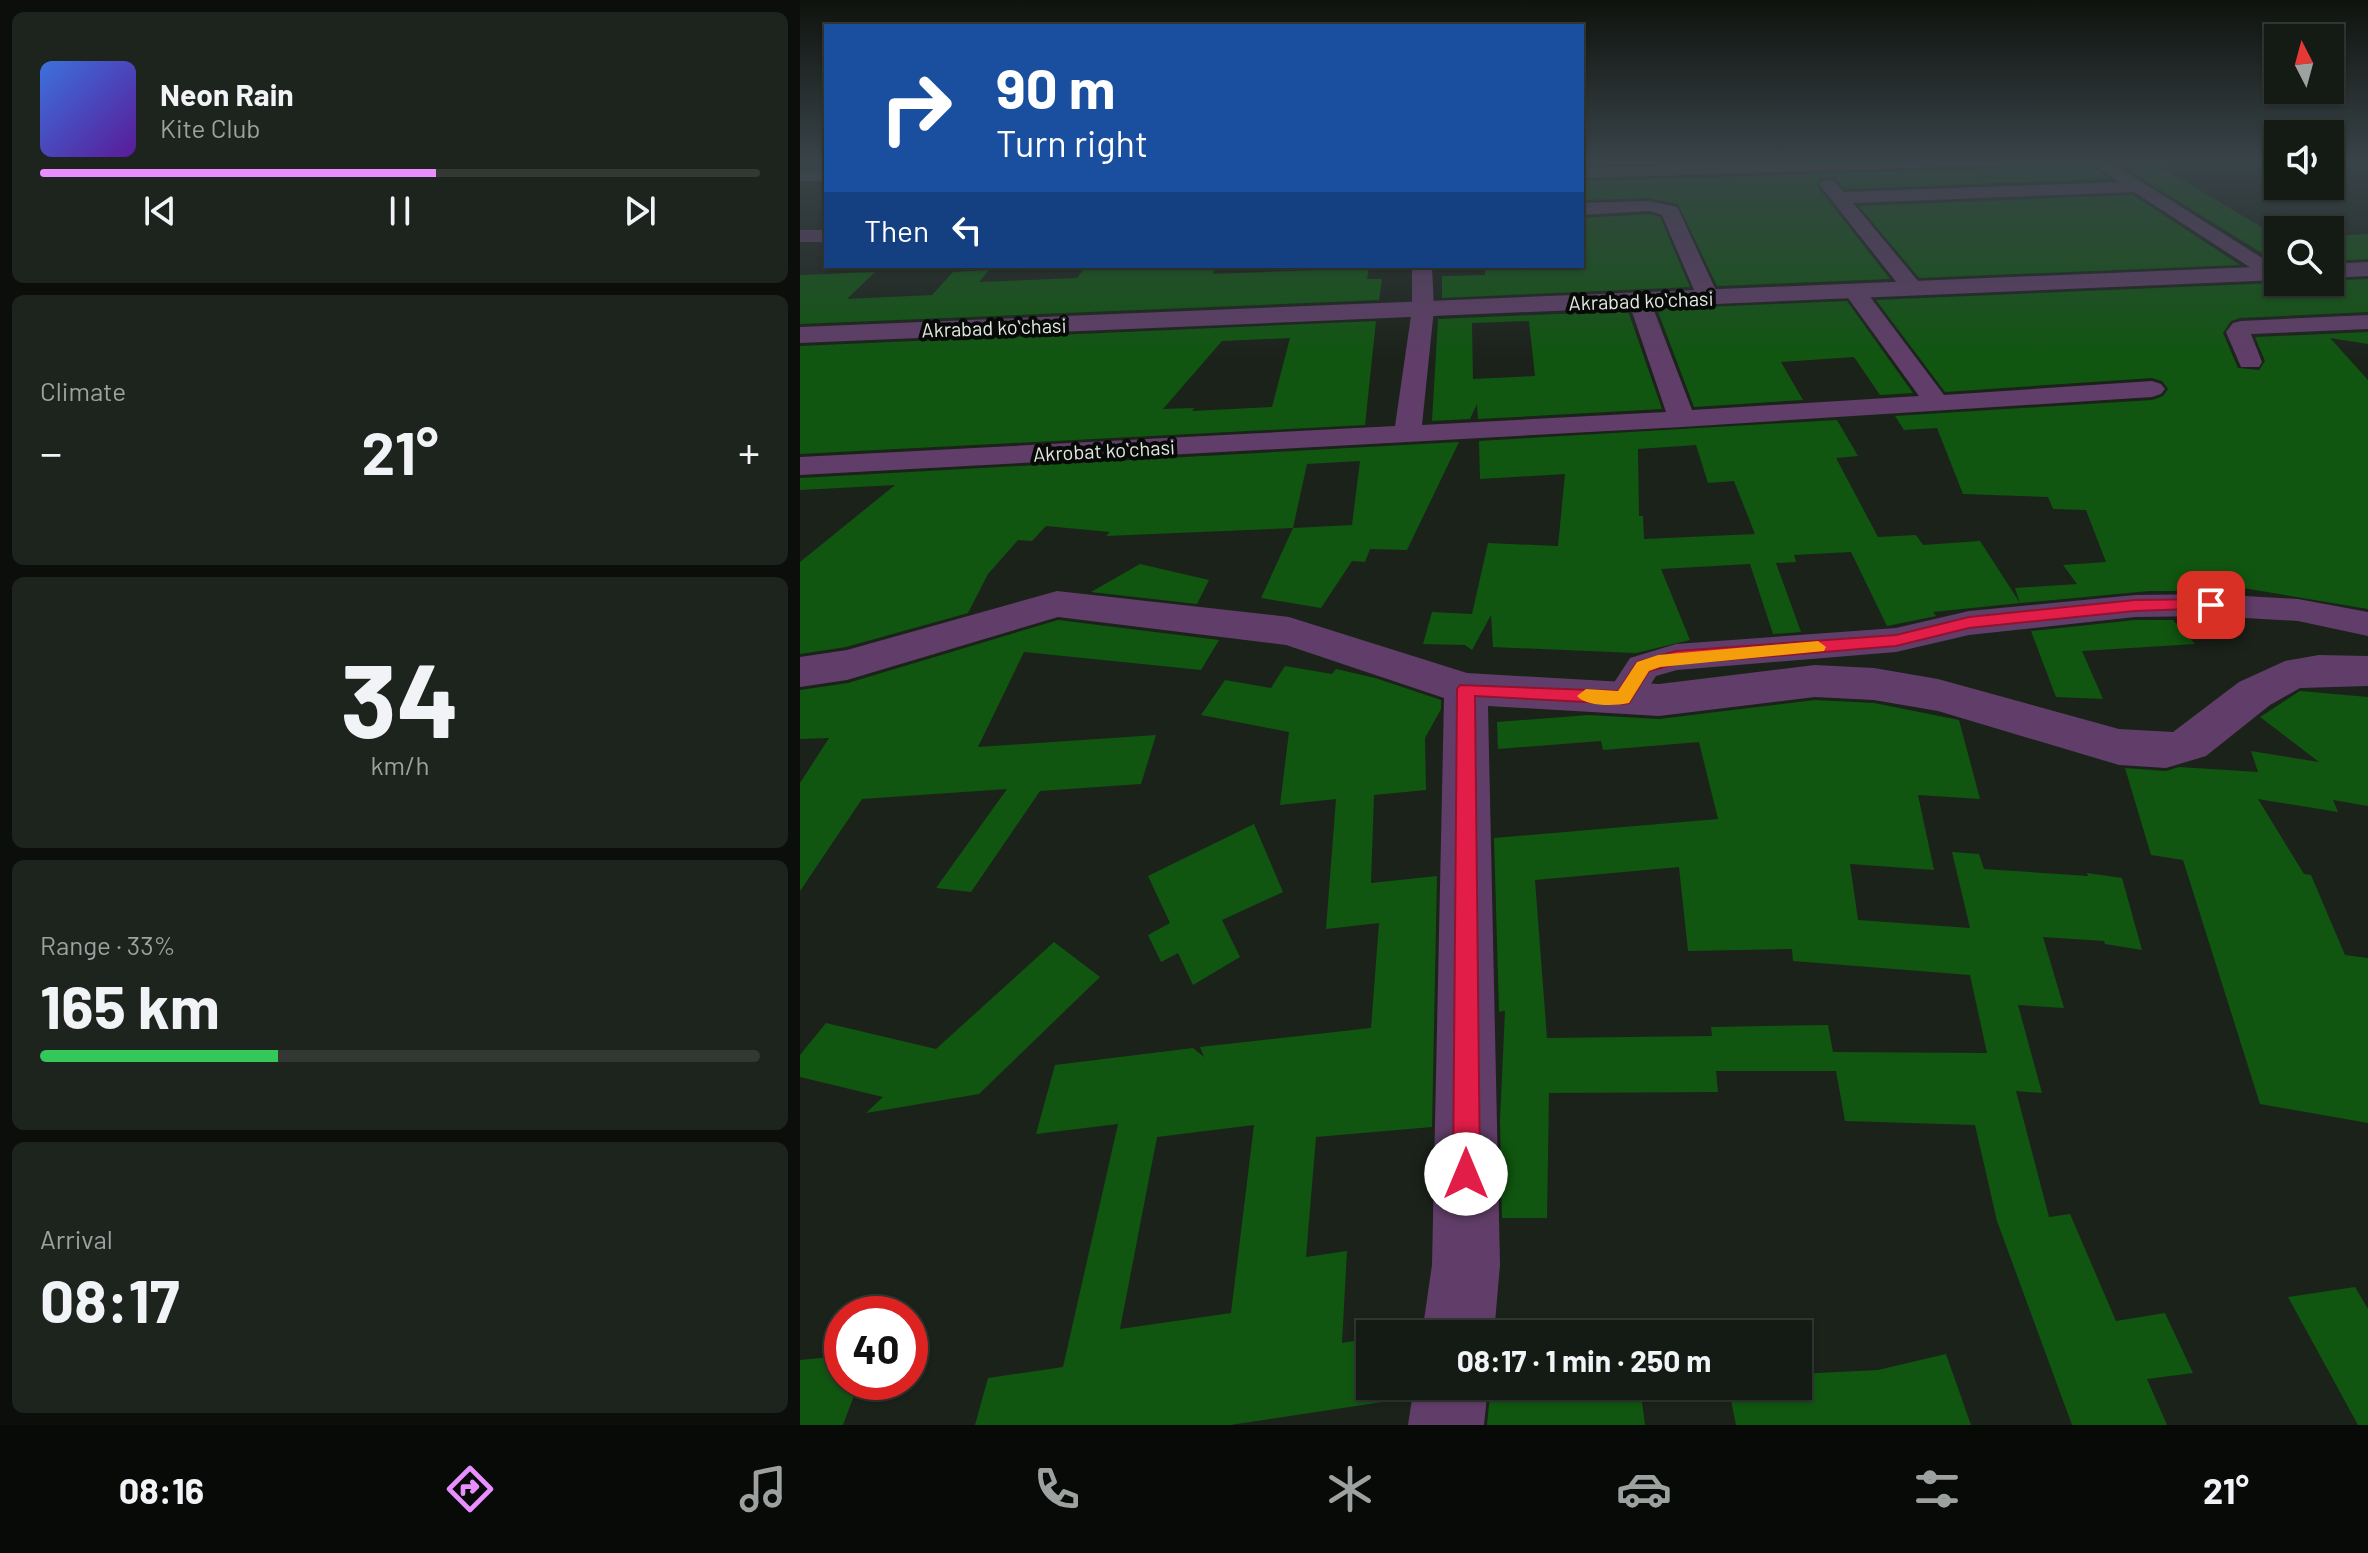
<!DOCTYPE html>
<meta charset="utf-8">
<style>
body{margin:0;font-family:Barlow,sans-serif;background:#1d231d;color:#f1f3f6;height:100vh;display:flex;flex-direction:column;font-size:30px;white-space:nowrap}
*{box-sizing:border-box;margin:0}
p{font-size:26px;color:#9da1a0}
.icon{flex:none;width:44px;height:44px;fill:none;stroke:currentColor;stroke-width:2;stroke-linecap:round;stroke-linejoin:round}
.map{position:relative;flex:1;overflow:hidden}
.side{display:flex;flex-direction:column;gap:12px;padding:12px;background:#0b0e0b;width:800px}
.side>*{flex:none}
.guide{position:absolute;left:24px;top:24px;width:760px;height:244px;border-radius:0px;box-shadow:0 2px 6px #0004,0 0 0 2px #333834;background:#1a4fa0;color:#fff;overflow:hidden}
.needle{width:52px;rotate:354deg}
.controls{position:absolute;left:1464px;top:24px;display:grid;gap:16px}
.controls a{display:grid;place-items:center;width:80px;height:80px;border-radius:0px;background:#141a14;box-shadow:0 2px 6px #0004,0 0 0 2px #333834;font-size:40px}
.speed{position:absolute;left:24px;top:1296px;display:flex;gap:16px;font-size:40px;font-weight:700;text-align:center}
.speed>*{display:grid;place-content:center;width:104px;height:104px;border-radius:50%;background:#141a14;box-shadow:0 2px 6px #0004,0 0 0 2px #333834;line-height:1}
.speed .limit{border:12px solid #d22;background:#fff;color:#111}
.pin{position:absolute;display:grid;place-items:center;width:68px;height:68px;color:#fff;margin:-34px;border-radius:16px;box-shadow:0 4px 12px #0006}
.me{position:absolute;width:88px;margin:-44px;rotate:0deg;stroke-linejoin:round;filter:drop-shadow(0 0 6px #0008)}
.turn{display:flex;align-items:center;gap:28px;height:168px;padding:0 40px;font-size:36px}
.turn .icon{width:104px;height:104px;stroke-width:2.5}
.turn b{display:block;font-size:56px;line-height:68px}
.then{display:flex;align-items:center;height:76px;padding:0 40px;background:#0003;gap:16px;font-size:30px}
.big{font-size:60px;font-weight:700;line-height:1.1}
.side .tile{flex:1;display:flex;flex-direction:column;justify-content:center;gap:12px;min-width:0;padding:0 28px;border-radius:12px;background:#1d231d}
.side .dial{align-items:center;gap:0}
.dial b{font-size:104px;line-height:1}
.song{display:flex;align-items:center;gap:24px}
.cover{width:96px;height:96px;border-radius:12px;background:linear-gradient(135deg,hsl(220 70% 55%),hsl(270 70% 35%))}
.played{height:8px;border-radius:4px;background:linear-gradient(90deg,#e88eff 55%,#333834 55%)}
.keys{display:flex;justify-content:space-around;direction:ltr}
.heat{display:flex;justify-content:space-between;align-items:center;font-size:44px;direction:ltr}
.charge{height:12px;border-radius:6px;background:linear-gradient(90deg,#34c759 33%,#333834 0)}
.trip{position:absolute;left:556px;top:1320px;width:456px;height:80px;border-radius:0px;background:#141a14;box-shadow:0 2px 6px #0004,0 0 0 2px #333834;font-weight:700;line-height:80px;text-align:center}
.tabs{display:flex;height:128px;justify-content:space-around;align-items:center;background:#080a08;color:#9da1a0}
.tabs .icon{width:56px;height:56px}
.tabs .on{color:#e88eff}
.tabs b{font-size:36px;color:#f1f3f6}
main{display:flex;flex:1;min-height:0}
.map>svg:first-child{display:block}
.building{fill:#105610;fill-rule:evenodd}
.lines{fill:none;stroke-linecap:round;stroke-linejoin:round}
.minor{fill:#613e69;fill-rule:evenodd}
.tertiary{fill:#613e69;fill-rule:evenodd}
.route{fill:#e11d48;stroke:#92132f;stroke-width:2}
.slow{fill:#f59e0b}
.labels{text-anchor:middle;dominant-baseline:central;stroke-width:8;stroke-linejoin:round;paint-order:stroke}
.far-street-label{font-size:20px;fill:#e2e7e1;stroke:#070a07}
</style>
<main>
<section class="side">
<div class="tile">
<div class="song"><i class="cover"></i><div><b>Neon Rain</b><p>Kite Club</p></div></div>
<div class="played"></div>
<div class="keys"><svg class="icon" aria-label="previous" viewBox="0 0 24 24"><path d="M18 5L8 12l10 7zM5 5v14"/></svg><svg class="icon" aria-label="pause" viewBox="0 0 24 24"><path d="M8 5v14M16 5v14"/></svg><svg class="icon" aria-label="next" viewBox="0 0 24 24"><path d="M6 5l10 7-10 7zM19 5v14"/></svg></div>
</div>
<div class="tile"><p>Climate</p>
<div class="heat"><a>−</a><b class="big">21°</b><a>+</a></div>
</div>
<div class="tile dial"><b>34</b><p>km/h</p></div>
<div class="tile"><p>Range · 33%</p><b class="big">165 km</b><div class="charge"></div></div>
<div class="tile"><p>Arrival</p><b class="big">08:17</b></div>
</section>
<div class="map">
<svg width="1568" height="1425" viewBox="0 0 1568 1425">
<rect width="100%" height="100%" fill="#1b221a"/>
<g class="building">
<path d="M782,160H966L782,165Z"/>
<path d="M1215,160H1285L1310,179L1045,189L1034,177L1020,178L1017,186L1090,279L917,286L878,204L849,198L782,200V181L1204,168Z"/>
<path d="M1312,160H1349L1478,237V263Z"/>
<path d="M1333,195L1440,265L1119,278L1059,206Z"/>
<path d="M849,214L860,217L890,287L642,298V276L685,275V270L782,267V218Z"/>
<path d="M1568,234V259L1530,261V236Z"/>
<path d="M286,266H416L413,274L569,268L567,279H582L579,300L0,324V275L75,272L47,299L132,295L153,272L189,270L179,282L277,278Z"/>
<path d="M1568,279V312L1440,318L1431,321L1423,333L1438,368L1459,370L1465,361L1455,337L1568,332V344L1530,338L1568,380V609L1413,583L1415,591H1349L1220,603L1215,588L1277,584L1263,565L1306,562L1286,510L1253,509L1248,497L1163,494L1137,428L1104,430L1095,416L1352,400L1363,396L1368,389L1362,381L1352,378L1145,392L1076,300Z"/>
<path d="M1047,301L1113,393L1080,395L1054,357L981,362L1003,400L894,407L857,309Z"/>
<path d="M828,311L862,409L678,419L677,404L670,419L632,421L638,319ZM729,321L735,376L673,379L672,323Z"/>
<path d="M576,321L565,425L0,454V346ZM490,338L472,407L392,411L394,408L363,409L422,341Z"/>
<path d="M1037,420L1058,456L1036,458L1078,537L1116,535L1123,545L1180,541L1220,603L1133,612L1136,616L1087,626L1051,552L994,555L996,562L976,563L1001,632L973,634L950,564L861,569L890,640L836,653L693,647L691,615L672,650L665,645L623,644L632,612L672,614L688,543L758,546L765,474L680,479L679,441ZM896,445L908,483L934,481L955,534L844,539L843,516H839L838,449Z"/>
<path d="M659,442L607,550L570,549L565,562L552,561L521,608L461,598L493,528L552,525L560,461L507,464L493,528L306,536L310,532L246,526L232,541L218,540L188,574L168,613L46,647L0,654V562L95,485L0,490V478Z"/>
<path d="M340,564L409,580L397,604L291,592Z"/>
<path d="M258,620L419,640L401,670L224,652L178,747L356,735L341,784L240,791L171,892L136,888L207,789L62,799L0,891V783L29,738L0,739V690L48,683Z"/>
<path d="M1335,620H1373L1395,644L1282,651L1303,699L1256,697L1231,631Z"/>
<path d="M485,666L532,674L536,669L575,678L641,700V709L625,738L626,790L574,795L571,883L637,876L632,1127L516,1137L506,1257L547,1251L542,1343L570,1338V1386H611L609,1398L430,1425H175L188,1378L263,1367L318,1124L236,1134L255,1065L393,1048L404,1057L400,1047L571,1028L579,923L526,929L536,799L480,805L489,732L401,715L425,680L471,688ZM454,1125L431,1313L320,1329L357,1137Z"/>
<path d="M1500,691L1568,697V806L1533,800L1538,812L1458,799L1504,874L1511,875L1545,955L1568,958V1123L1460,1104L1383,860L1351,855L1325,768L1366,771L1379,767L1458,772L1451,751L1519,762L1460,717Z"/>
<path d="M1015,700L1074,703L1159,720L1180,799L1118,795L1134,870L1050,864L1058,920L1170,928L1152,852L1179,854L1184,869L1288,876L1287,873L1322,878L1342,950L1305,944L1304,941L1243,937L1264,1008L1218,1005L1242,1093L1216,1091L1249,1217L1270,1214L1316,1321L1365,1313L1393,1373L1347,1379L1367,1425H1272L1197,1221L1175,1125L1045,1121L1036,1071H916L918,1092L749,1093L747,1218H702L700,1120L705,1011L699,1012L694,838L918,819L899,742L803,750L801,741L698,749L697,722L789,715L859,719ZM879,867L888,951L992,949L993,961L1170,975L1187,1053L1033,1052L1028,1025L911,1027L912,1036L747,1038L735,880Z"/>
<path d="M454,824L483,892L422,920L440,957L393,985L378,953L361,962L348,935L370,923L348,876Z"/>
<path d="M254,942L300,977L179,1094L66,1113L83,1097L0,1077V1055L26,1023L136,1049Z"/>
<path d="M1555,1287L1568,1309V1425H1558L1488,1297Z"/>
<path d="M1146,1354L1171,1425H936L928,1386H998V1374L1078,1370Z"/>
<path d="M42,1356V1382H59L43,1425H0V1360Z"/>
<path d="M737,1386H840L845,1425H687L690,1394Z"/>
</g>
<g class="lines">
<g class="minor">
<path d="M1054,160H1212L1204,165L782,178V168Z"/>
<path d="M1288,160H1307L1478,268V278L1465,277L1334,192L1053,203L1124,288L1113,294L1105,293L1019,184L1022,180H1034L1044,192L1319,182Z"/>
<rect x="0" y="171" width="26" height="10"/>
<path d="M849,201L877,207L879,211L919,297L916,302L908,304L897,297L862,215L849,211L782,215V203Z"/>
<rect x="0" y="230" width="26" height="12"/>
<path d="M612,266H632L634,309L622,425L866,412L828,300L839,293L850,300L892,410L1119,396L1043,291L1054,285L1062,286L1144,395L1352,381L1361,384L1365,389L1361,394L1352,397L882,427L0,475V457L595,426L612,309Z"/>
<path d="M1568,315V329L1451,334L1462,362L1459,367H1441L1426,332L1433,323L1441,321Z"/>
<path d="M1411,594L1498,599L1568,612V636L1498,621L1411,616L1335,617L1169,635L1096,652L877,670L856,676L836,708L823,712L810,708L804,698L830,658L876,644L1096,628L1169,611L1335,595Z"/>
</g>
<g class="tertiary">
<path d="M1568,262V276L1530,278V264Z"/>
<path d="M1478,266V280L0,343V327Z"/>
<path d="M257,591L489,617L667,673L859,684L1015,665L1074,668L1138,679L1319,729L1373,732L1439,682L1485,661L1519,655L1568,656V686L1500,688L1470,705L1406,756L1366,768L1319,765L1138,711L1074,700L1015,697L859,716L688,706L700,1265L694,1334H622L632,1265L644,698L486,645L258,617L47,680L0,687V657L47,650Z"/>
<path d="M614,1386H688L684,1425H608Z"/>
</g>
</g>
<linearGradient id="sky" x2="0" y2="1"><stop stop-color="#0f130e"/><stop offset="0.45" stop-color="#394449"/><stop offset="1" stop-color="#394449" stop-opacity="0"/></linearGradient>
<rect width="1568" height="359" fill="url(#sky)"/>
<path class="route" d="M1411,599L1416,601V608L1335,611L1169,628L1096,646L876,664L849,671L829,703L823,704L675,696L680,1174L676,1184L666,1188L657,1184L653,1174L657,689L660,685L818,691L837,662L876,651L1096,635L1169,617L1335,600Z"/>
<path class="slow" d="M1018,641L1026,647L1024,651L860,667L849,671L829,703C816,706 786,707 777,696L786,689L818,691L837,662L858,655Z"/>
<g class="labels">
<g class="far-street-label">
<text transform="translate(841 300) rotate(-2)">Akrabad koʻchasi</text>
<text transform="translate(194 327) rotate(-2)">Akrabad koʻchasi</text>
<text transform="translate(304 450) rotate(-3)">Akrobat koʻchasi</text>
</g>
</g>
</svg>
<div class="controls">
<a><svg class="needle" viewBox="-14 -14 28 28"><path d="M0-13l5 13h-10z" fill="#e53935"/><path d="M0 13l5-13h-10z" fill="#9da1a0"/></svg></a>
<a><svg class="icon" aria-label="sound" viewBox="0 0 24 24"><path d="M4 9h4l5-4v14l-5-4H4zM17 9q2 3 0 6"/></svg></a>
<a><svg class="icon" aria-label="search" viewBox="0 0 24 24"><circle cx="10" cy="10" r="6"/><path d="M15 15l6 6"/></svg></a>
</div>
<div class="speed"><div class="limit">40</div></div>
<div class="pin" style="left:1411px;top:605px;background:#d93025"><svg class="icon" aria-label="arrive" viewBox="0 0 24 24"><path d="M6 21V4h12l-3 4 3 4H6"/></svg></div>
<svg class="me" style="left:666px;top:1174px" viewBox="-20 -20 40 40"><circle r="19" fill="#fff"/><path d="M0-13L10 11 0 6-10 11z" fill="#e11d48"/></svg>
<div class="trip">08:17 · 1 min · 250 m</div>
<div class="guide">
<div class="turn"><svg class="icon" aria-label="right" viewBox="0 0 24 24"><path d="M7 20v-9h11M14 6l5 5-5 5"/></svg><div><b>90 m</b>Turn right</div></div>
<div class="then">Then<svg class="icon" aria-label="left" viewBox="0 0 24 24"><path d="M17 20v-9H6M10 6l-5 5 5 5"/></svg></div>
</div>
</div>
</main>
<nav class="tabs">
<b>08:16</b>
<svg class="icon on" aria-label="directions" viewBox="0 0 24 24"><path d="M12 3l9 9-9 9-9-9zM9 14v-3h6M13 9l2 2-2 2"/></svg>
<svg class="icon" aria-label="music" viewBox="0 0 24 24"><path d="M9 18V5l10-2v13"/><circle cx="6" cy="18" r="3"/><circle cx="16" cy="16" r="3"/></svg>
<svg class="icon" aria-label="phone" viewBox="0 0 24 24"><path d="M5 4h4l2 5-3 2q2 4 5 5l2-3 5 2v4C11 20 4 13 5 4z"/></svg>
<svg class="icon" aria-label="climate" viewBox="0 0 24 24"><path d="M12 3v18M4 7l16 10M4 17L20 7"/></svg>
<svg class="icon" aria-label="car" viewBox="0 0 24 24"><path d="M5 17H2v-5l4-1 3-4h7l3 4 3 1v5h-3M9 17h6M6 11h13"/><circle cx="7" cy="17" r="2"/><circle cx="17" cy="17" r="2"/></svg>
<svg class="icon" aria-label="filters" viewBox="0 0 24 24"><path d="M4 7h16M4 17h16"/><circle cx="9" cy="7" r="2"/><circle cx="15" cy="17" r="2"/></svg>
<b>21°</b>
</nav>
